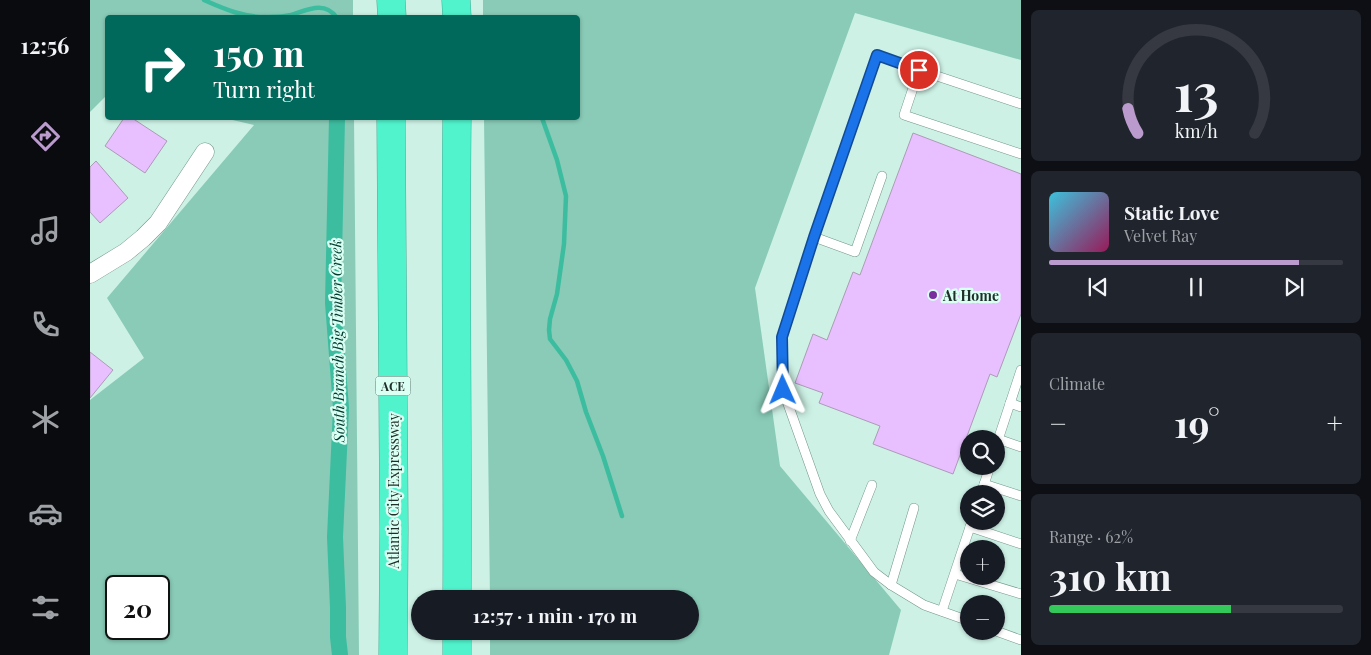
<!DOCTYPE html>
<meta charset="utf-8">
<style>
body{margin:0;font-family:"Playfair Display",serif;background:#20242c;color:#f1f3f6;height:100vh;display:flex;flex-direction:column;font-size:19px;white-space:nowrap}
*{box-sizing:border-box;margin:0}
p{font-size:16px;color:#9ea1a6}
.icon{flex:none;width:28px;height:28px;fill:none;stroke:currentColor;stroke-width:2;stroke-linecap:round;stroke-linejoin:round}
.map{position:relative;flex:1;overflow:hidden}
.side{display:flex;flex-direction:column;gap:10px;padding:10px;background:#0d0f14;width:350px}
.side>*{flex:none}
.hud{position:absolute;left:15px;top:15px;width:475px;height:105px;border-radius:5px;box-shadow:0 1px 4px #0004;background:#00695c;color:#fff;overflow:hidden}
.tools{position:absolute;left:870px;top:430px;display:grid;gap:10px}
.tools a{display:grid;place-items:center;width:45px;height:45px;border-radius:50%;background:#171b24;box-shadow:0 1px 4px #0004;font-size:25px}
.speed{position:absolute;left:15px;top:575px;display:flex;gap:10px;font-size:25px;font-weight:700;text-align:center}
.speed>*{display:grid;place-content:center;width:65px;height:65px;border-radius:50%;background:#171b24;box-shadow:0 1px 4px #0004;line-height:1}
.speed .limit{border:2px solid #111;border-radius:8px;background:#fff;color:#111}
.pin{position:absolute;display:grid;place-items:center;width:42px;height:42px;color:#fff;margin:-21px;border:2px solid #fff;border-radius:50%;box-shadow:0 1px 5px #0007}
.me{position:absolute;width:55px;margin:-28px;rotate:359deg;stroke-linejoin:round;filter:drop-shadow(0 0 4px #0008)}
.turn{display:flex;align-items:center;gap:18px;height:105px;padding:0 25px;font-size:22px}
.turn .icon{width:65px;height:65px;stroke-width:2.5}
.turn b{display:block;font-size:35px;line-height:42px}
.big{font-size:38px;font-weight:700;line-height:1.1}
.side .widget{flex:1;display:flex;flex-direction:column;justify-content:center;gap:8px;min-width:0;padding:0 18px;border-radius:8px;background:#20242c}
.side .dial{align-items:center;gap:0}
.dial svg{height:130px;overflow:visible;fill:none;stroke:#363941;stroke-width:7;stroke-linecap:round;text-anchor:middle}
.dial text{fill:#f1f3f6;stroke:none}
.song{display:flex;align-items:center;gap:15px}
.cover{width:60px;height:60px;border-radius:8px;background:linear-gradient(135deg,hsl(190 70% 55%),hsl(330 70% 35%))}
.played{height:5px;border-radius:2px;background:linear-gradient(90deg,#bb9ace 85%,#363941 85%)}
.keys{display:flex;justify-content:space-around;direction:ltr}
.heat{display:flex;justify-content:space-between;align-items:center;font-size:28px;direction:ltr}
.charge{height:8px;border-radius:4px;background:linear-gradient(90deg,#34c759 62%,#363941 0)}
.trip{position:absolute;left:321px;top:590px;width:288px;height:50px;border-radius:25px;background:#171b24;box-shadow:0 1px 4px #0004;font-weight:700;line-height:50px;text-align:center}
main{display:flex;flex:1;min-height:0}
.dock{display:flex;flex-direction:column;width:90px;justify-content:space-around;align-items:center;background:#090b0e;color:#9ea1a6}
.dock .icon{width:35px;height:35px}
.dock .current{color:#bb9ace}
.dock b{font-size:22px;color:#f1f3f6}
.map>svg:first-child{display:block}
.green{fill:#89cbb7;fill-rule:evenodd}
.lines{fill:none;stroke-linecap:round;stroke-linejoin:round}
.stream{stroke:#3cbd9f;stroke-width:4.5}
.canal{stroke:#3cbd9f;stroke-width:16}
.building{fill:#e8c0ff;stroke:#ac9bb5}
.lane-casing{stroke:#73958a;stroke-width:10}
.street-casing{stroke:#73958a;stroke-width:19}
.highway-casing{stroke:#40ae94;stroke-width:29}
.lane{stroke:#fff;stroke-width:9}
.street{stroke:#fff;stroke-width:18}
.highway{stroke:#51f3cd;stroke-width:28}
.route-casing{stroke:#114b97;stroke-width:12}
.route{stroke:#1a73e8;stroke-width:9}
.poi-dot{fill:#7a2d9e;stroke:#dafff3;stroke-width:2}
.labels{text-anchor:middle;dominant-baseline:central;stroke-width:4.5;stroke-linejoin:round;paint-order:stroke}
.shield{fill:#dafff3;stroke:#586d66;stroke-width:1}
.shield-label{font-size:12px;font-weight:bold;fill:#202e2a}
.poi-label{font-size:14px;font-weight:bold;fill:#202e2a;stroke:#dafff3;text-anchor:start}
.street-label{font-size:14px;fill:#202e2a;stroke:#dafff3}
.water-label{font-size:15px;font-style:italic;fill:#013b2f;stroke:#dafff3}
</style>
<main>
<nav class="dock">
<b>12:56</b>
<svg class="icon current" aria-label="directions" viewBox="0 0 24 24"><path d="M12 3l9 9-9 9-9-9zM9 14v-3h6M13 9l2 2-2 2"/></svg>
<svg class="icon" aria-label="music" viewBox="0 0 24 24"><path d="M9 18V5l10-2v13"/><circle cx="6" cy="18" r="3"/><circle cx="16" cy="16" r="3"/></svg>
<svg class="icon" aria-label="phone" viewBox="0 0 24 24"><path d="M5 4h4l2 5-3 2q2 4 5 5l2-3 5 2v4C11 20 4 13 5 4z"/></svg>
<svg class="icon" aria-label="climate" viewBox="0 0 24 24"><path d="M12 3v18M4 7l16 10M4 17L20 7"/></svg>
<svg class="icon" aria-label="car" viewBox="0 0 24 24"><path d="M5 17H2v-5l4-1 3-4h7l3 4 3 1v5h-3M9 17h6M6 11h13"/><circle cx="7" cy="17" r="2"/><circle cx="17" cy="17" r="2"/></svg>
<svg class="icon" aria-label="filters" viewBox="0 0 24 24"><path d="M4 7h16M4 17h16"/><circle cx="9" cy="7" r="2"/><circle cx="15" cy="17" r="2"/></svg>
</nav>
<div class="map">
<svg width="931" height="655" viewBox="0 0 931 655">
<rect width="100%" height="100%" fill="#cdf1e5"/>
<g class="green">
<path d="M0,0H263V17L18,18L17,95L0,112Z"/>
<path d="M393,0H931V60L765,13L665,288L690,466L811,610L799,655H400V631H600V599H400L394,118H488V18L393,17Z"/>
<path d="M134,118H264L269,655H0V400L54,358L17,298L164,125ZM26,586H69V629H26Z"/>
</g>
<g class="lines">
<g class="stream">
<path d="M114,0C134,9 155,18 178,17C185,17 194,17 201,15C217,10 235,0 247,18"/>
<path d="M452,118L467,160L476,196L474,244L467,294L460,319L459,330L460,339L476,360L487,381L496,412L513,456L532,516"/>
</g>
<path class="canal" d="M247,118L243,303L251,408L245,537L248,608V637L250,655"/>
</g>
<g class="building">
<path d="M34,118H42L77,141L55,173L15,146Z"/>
<path d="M823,133L931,174V314L907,377L900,374L863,474L783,444L790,426L729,403L733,393L705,383L723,334L737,340L763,272L770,275Z"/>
<path d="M6,161L38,198L10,223L0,212V167Z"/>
<path d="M0,352L23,370L0,398Z"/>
</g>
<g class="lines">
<defs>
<g id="lane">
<path d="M931,104L829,70L814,115L931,154"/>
<path d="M792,176L765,252L724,237L787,55L829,70"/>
<path d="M724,237L692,337L693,390L730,494L739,511L784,572L801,585L834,605L879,621"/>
<path d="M920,403L931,407"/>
<path d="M908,439L931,447"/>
<path d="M906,446L931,370"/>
<path d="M894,484L931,496"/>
<path d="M891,494L900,466"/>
<path d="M880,527L931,544"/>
<path d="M760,541L782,485"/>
<path d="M865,574L931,594"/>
<path d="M801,585L824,508"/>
<path d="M852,611L882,521"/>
<path d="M906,631L931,640"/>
</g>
<path id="street" d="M0,274L36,252L53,238L68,223L115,152"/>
<g id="highway">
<path d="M301,0L302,18"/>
<path d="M366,0L367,18"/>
<path d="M301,118L304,529L303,655"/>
<path d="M367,118C365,278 368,438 367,599"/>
<path d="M367,655V631"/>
</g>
</defs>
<use href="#lane" class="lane-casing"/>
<use href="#street" class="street-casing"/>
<use href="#highway" class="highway-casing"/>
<use href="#lane" class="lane"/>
<use href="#street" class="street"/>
<use href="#highway" class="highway"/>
</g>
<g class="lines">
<defs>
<path id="route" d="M693,390L692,337L724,237L787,55L829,70"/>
</defs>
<use href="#route" class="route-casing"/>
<use href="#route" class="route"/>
</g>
<circle class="poi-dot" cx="843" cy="295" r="5"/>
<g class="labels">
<rect class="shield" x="285.5" y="376.5" width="35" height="19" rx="4"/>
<g class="shield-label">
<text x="303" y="386">ACE</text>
</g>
<g class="poi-label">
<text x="853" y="295">At Home</text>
</g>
<g class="street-label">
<text transform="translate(303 491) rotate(-90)">Atlantic City Expressway</text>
</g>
<g class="water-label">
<text transform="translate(247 341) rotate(-91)">South Branch Big Timber Creek</text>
</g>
</g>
</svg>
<div class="tools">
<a><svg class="icon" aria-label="search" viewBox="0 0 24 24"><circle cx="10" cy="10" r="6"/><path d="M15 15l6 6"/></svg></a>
<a><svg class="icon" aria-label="layers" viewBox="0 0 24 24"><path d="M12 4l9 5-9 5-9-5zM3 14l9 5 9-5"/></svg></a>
<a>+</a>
<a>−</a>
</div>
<div class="speed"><div class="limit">20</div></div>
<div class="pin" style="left:829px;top:70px;background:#d93025"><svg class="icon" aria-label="arrive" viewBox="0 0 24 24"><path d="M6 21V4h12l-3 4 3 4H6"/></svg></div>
<svg class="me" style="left:693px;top:390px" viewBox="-20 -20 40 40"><path d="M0-17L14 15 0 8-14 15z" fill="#1a73e8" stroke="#fff" stroke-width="4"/></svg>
<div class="trip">12:57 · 1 min · 170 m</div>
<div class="hud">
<div class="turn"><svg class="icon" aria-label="right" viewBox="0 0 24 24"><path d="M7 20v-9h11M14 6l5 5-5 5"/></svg><div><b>150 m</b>Turn right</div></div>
</div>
</div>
<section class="side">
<div class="widget dial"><svg viewBox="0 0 100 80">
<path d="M14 69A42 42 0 1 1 86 69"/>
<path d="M14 69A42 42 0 0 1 8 54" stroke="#bb9ace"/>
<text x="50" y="56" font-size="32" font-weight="700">13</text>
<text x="50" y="72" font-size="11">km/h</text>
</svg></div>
<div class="widget">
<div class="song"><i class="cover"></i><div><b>Static Love</b><p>Velvet Ray</p></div></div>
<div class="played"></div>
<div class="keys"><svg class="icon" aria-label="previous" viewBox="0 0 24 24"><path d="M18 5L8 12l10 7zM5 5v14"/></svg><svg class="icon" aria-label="pause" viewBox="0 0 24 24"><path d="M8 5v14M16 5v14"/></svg><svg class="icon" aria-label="next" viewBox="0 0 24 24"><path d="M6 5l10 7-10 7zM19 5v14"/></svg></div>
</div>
<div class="widget"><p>Climate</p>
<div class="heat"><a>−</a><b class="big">19°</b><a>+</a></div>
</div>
<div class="widget"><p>Range · 62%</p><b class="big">310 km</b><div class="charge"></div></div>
</section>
</main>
